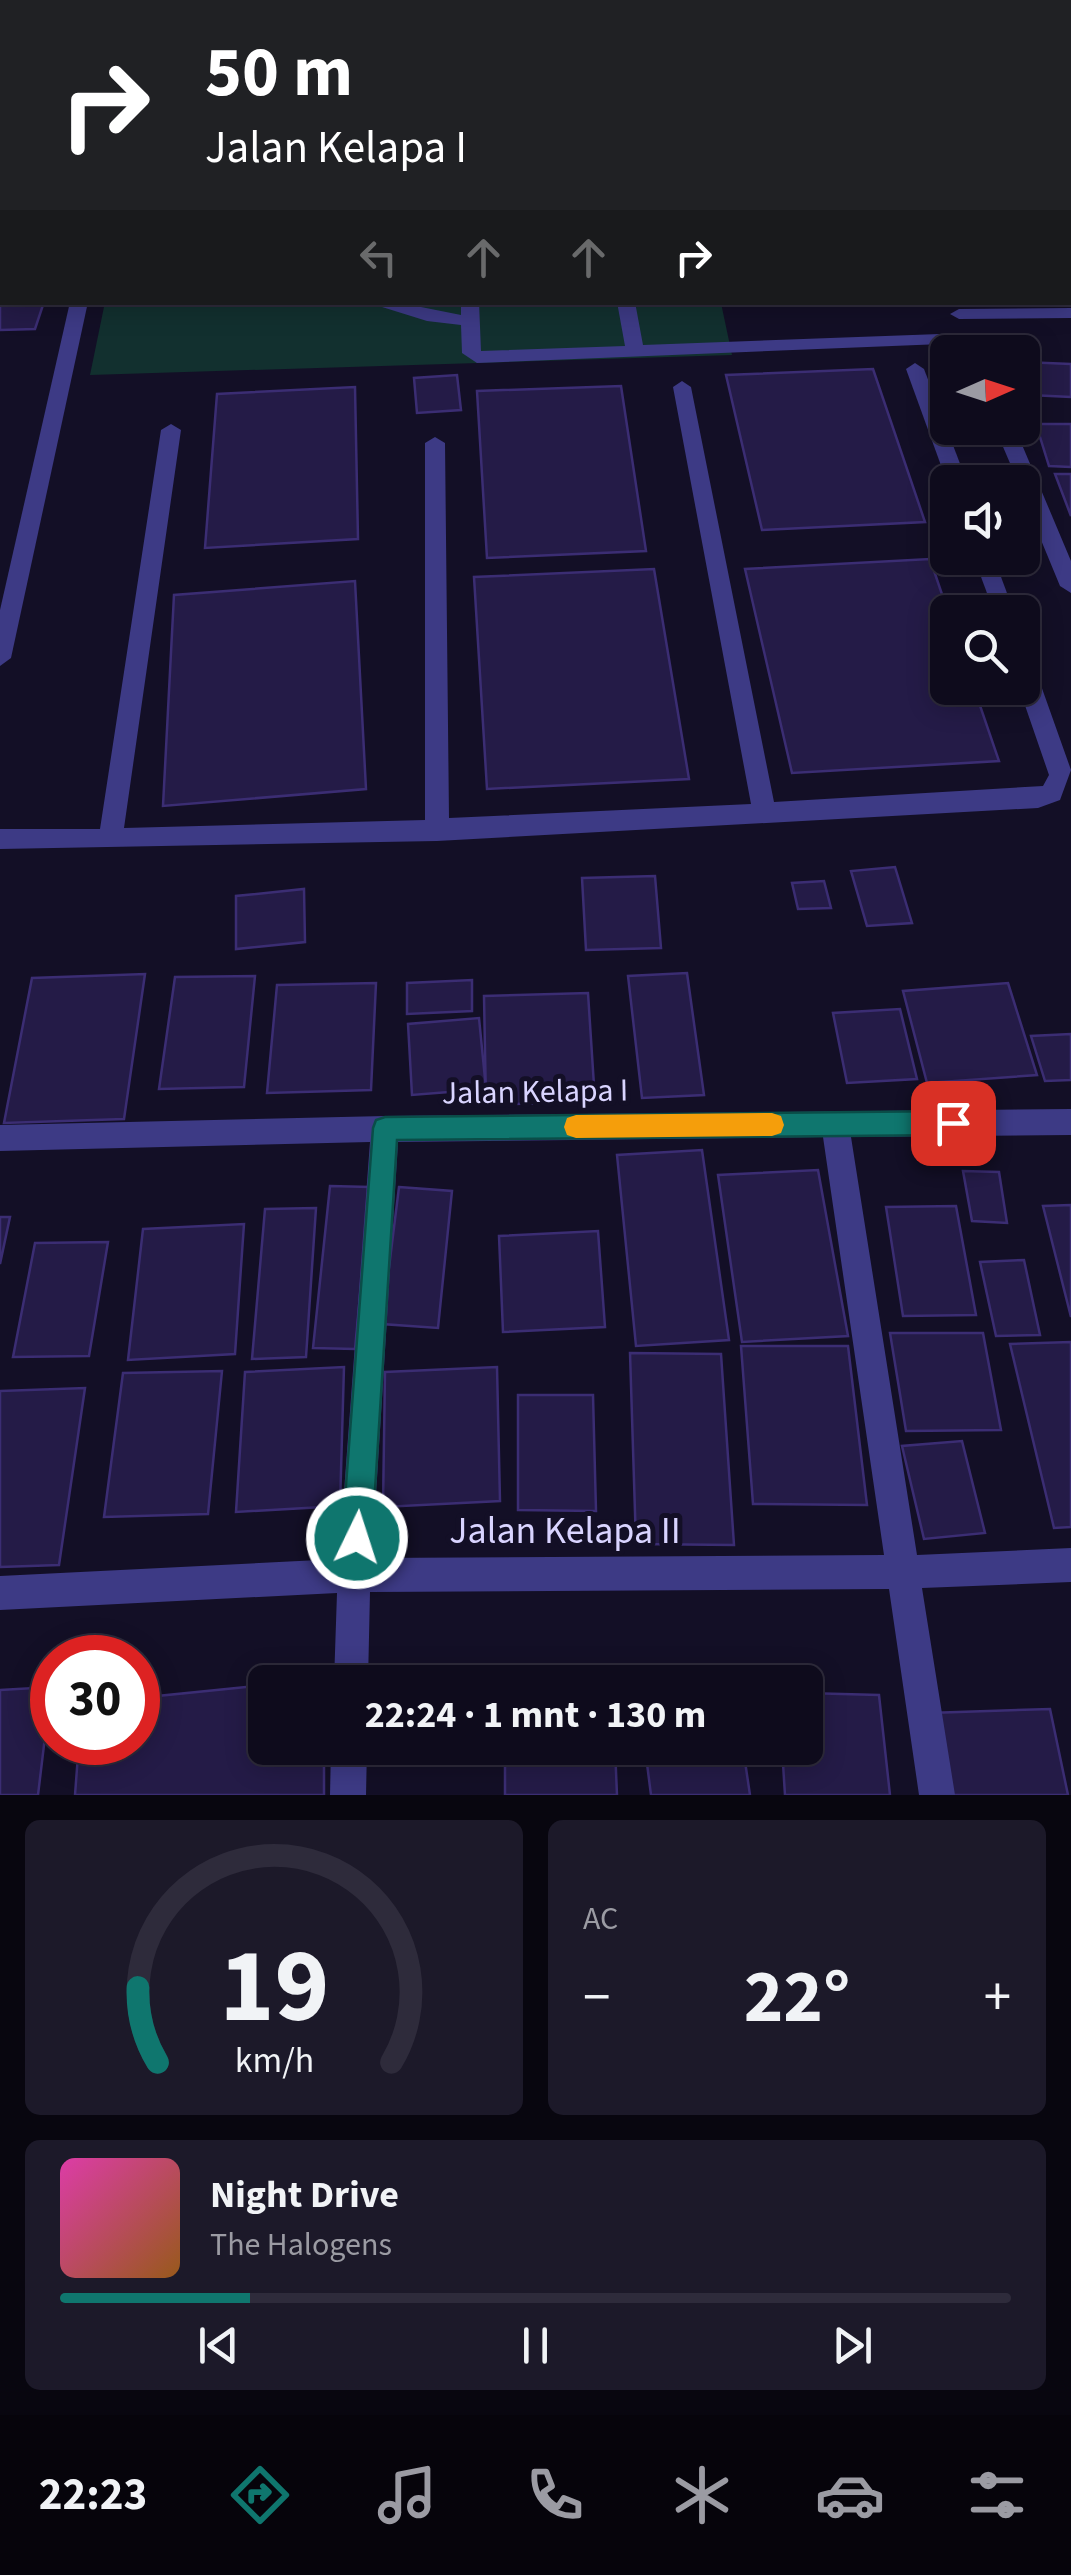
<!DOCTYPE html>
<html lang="id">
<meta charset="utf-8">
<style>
body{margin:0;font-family:"Source Sans 3",sans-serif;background:#1c1929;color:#f1f3f6;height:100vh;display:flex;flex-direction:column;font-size:38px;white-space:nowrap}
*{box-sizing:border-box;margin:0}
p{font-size:32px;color:#9b9ba3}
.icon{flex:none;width:55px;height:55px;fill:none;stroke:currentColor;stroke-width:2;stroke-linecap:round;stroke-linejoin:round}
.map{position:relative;height:1795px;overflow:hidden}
.panel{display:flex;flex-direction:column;gap:25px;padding:25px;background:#08060f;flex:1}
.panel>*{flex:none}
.guide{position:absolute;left:0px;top:0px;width:1072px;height:305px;box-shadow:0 5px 25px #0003,0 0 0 2px #2e2b3b;background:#202124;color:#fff;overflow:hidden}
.needle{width:65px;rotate:87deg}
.tools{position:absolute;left:930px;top:335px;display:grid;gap:20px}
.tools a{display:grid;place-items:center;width:110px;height:110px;border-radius:15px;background:#0e0b1c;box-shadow:0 5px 25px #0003,0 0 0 2px #2e2b3b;font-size:50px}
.speed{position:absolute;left:30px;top:1635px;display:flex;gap:20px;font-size:50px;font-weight:700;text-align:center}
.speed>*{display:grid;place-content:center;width:130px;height:130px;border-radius:50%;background:#0e0b1c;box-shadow:0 5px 25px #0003,0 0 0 2px #2e2b3b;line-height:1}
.speed .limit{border:15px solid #d22;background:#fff;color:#111}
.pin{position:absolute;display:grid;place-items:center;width:85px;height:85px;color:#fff;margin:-42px;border-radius:20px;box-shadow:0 5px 15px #0006}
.me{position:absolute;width:110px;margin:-55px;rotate:4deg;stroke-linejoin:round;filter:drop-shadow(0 0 8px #0008)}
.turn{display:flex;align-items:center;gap:35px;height:210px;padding:0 40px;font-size:45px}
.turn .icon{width:130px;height:130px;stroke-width:2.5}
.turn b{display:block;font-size:70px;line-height:85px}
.lanes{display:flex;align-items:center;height:95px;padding:0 40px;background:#0003;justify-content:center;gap:50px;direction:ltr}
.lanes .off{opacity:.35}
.big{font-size:75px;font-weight:700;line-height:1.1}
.panel .card{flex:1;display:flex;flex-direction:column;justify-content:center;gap:15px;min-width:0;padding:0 35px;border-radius:15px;background:#1c1929}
.panel .dial{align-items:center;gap:0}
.dial svg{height:260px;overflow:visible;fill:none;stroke:#2e2b3b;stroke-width:7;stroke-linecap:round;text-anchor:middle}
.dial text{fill:#f1f3f6;stroke:none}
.song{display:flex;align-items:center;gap:30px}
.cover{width:120px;height:120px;border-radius:15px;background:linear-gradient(135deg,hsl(320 70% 55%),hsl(30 70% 35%))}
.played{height:10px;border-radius:5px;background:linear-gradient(90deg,#0f766e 20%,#2e2b3b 20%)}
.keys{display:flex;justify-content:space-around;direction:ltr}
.heat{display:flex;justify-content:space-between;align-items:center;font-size:55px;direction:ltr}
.panel .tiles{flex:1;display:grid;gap:25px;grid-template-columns:1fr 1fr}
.card:last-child{grid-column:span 2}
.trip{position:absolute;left:248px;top:1665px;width:575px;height:100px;border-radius:15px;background:#0e0b1c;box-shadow:0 5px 25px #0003,0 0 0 2px #2e2b3b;font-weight:700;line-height:100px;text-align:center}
.menu{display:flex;height:160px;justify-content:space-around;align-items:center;background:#06040b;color:#9b9ba3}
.menu .icon{width:70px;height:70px}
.menu .active{color:#0f766e}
.menu b{font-size:45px;color:#f1f3f6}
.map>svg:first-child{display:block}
.green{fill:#12302f}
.building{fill:#241b47;stroke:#3b2d73;stroke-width:2.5}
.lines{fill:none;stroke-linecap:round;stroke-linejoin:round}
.minor{fill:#3d3a85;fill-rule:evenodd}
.route{fill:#0f766e;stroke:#0a4d48;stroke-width:2.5}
.slow{fill:#f59e0b}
.labels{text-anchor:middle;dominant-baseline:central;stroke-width:10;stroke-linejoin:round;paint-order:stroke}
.street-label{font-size:32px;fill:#d9d4ff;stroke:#130f26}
.near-street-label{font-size:38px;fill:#d9d4ff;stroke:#130f26}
</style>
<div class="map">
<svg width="1071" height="1795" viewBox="0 0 1071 1795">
<rect width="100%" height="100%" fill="#130f26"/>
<path class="green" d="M105,302L721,303L732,355L90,375Z"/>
<g class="building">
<path d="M481,0H626L481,2Z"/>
<path d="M0,285L2,302H44L35,329L0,330Z"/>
<path d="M1023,362L1071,364V397L1030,395Z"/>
<path d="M873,369L925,522L762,530L726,375Z"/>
<path d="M457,375L461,410L417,413L414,378Z"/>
<path d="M621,386L646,551L487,558L477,391Z"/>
<path d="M355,387L358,539L205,548L217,394Z"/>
<path d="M1036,424H1071V467L1049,466Z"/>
<path d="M1055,474H1071V516Z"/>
<path d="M930,559L948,612V688H974L999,761L792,773L745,569Z"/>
<path d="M654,569L689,779L487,789L474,577Z"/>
<path d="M355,581L366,789L163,806L174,595Z"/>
<path d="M895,867L912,923L867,926L851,871Z"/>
<path d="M655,876L661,948L586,950L582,878Z"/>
<path d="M824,881L831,908L798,909L792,883Z"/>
<path d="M304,889L305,942L236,949V896Z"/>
<path d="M687,973L704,1095L642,1098L628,976Z"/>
<path d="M145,974L124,1119L4,1123L32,978Z"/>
<path d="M255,976L244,1087L159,1089L175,977Z"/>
<path d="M472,980V1011L407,1014V983Z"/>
<path d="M376,983L371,1090L267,1093L277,985Z"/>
<path d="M1008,983L1037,1075L927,1083L903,991Z"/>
<path d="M588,993L595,1101L486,1105L484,996Z"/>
<path d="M900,1009L917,1079L847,1083L833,1013Z"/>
<path d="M479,1018L486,1089L412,1095L408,1024Z"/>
<path d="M1071,1034V1080L1045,1081L1031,1036Z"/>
<path d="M702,1150L729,1340L636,1346L617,1155Z"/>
<path d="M818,1170L848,1336L742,1342L718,1175Z"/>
<path d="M963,1171L999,1172L1007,1223L972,1221Z"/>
<path d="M330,1186L370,1187L355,1349L313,1348Z"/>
<path d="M399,1187L452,1191L438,1328L382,1324Z"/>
<path d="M1071,1205V1317L1043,1206Z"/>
<path d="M956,1206L976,1315L903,1316L886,1207Z"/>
<path d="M316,1208L306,1357L252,1359L265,1209Z"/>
<path d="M0,1217H10L0,1264Z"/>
<path d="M244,1224L235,1354L128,1360L143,1229Z"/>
<path d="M598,1231L605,1327L503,1332L499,1236Z"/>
<path d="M108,1242L89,1356L13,1357L35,1243Z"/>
<path d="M1024,1260L1040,1335L996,1336L980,1262Z"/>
<path d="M890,1333H983L1001,1430L906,1431Z"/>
<path d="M1071,1342V1527L1054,1528L1010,1344Z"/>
<path d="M741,1346H848L867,1505L753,1504Z"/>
<path d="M630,1353L721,1354L734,1545L636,1544Z"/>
<path d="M344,1367L340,1506L236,1512L245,1372Z"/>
<path d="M497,1367L500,1501L383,1507L385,1372Z"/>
<path d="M222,1371L208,1514L104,1517L123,1373Z"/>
<path d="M85,1388L59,1565L0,1567V1391Z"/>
<path d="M518,1395H593L596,1511L518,1510Z"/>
<path d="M962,1441L985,1533L924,1539L902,1446Z"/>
<path d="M265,1685V1748H324V1795H75L79,1742H138V1698Z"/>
<path d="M51,1687L38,1795H0V1690Z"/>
<path d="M805,1693L879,1695L890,1795H785L782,1748H805Z"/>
<path d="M1050,1709L1068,1795H943L929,1713Z"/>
<path d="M505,1748H615L617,1795H505Z"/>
<path d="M645,1748H743L750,1795H651Z"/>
</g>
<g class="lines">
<g class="minor">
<path d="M835,0H849L850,2H836Z"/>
<rect x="1070" y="27" width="1" height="8"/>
<rect x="0" y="28" width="2" height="8"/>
<rect x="0" y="113" width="2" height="10"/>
<rect x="1070" y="156" width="1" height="10"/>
<path d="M2,162V172L0,173V163Z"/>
<rect x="0" y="221" width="2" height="10"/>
<rect x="0" y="270" width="2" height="10"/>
<path d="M70,302H88L11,658L0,666V610Z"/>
<path d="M366,302H396L461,315V302H479L481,351L625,346L617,302H635L643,345L967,333L976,338L967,343L477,363L462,353L461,325L427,321Z"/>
<path d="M1071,308V318L959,319L950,314L959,309Z"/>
<path d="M915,363L924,369L967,482H947L906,369Z"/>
<path d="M682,381L691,387L774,802L1043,786L1049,775L1019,688H1022V655L1033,663L1071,770L1060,800L1038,808L437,841L0,849V829H100L161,430L171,424L181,430L124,828L425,820V443L435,437L445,443L449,818L751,804L673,387Z"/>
<path d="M995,428H1015L1071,561V593L1060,586L1022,494V482H1018Z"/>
<path d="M974,558H994L1014,612H994Z"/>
<path d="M1071,1109V1135L851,1137L917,1555L1071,1548V1582L922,1588L955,1795H919L889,1589L370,1592L368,1682H334L337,1593L0,1610V1576L339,1559L370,1142L0,1151V1125L385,1116ZM823,1137L884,1555L372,1558L398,1142Z"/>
<path d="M331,1748H367L366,1795H330Z"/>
</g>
</g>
<path class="route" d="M953,1111L962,1115L966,1123L962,1131L953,1135L397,1140L372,1538L367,1548L357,1552L346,1548L342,1538L373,1128L376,1120L385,1117Z"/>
<path class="slow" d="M772,1113L781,1116L784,1125L781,1133L772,1136L576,1138L567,1135L564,1127L567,1118L576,1115Z"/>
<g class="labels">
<g class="street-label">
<text transform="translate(535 1092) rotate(-1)">Jalan Kelapa I</text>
</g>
<g class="near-street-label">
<text x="565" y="1531">Jalan Kelapa II</text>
</g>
</g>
</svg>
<div class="tools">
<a><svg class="needle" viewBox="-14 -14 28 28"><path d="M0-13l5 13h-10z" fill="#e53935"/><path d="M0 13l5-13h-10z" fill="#9b9ba3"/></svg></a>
<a><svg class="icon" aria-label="sound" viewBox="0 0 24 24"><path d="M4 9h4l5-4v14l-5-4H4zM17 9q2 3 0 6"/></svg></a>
<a><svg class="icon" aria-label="search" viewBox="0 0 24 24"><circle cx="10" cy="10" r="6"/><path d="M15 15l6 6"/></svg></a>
</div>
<div class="speed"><div class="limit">30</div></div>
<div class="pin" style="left:953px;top:1123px;background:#d93025"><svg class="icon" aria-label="arrive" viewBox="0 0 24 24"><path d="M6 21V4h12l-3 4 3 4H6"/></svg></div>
<svg class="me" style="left:357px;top:1538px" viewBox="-20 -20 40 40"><circle r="17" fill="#0f766e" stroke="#fff" stroke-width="3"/><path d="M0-11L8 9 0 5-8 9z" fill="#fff"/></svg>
<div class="trip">22:24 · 1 mnt · 130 m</div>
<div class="guide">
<div class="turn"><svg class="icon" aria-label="right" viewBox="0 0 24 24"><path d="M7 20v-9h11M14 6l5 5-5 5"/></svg><div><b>50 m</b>Jalan Kelapa I</div></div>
<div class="lanes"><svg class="icon off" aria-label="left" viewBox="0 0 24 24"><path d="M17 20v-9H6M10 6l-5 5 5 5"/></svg><svg class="icon off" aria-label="ahead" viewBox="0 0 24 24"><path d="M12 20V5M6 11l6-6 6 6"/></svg><svg class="icon off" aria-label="ahead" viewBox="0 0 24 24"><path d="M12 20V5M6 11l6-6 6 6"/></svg><svg class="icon" aria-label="right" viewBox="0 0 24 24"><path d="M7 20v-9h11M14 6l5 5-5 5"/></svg></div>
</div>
</div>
<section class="panel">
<div class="tiles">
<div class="card dial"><svg viewBox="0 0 100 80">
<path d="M14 69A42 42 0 1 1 86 69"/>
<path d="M14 69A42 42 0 0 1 8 46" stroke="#0f766e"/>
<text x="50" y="56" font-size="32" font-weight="700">19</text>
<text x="50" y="72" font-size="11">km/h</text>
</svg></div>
<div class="card"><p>AC</p>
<div class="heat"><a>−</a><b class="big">22°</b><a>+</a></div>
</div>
<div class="card">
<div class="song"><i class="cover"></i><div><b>Night Drive</b><p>The Halogens</p></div></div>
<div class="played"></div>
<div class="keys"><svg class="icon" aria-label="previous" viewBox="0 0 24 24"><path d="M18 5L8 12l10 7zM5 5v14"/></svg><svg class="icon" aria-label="pause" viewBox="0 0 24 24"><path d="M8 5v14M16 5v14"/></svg><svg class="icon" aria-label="next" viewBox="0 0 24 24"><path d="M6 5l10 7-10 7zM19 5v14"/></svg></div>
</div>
</div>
</section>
<nav class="menu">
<b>22:23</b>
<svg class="icon active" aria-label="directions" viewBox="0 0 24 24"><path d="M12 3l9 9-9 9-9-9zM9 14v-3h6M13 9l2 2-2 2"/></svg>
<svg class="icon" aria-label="music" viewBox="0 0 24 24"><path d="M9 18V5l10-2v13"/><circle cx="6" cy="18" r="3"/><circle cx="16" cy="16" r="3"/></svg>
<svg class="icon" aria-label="phone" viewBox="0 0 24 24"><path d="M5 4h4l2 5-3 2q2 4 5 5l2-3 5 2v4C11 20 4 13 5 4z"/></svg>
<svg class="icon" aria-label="climate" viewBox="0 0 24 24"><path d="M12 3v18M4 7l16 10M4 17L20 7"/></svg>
<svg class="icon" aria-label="car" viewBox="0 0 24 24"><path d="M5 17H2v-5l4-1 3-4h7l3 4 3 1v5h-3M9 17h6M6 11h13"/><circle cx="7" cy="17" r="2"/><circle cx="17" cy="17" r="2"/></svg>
<svg class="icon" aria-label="filters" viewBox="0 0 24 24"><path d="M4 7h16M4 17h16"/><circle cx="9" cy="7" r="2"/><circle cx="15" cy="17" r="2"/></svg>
</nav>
